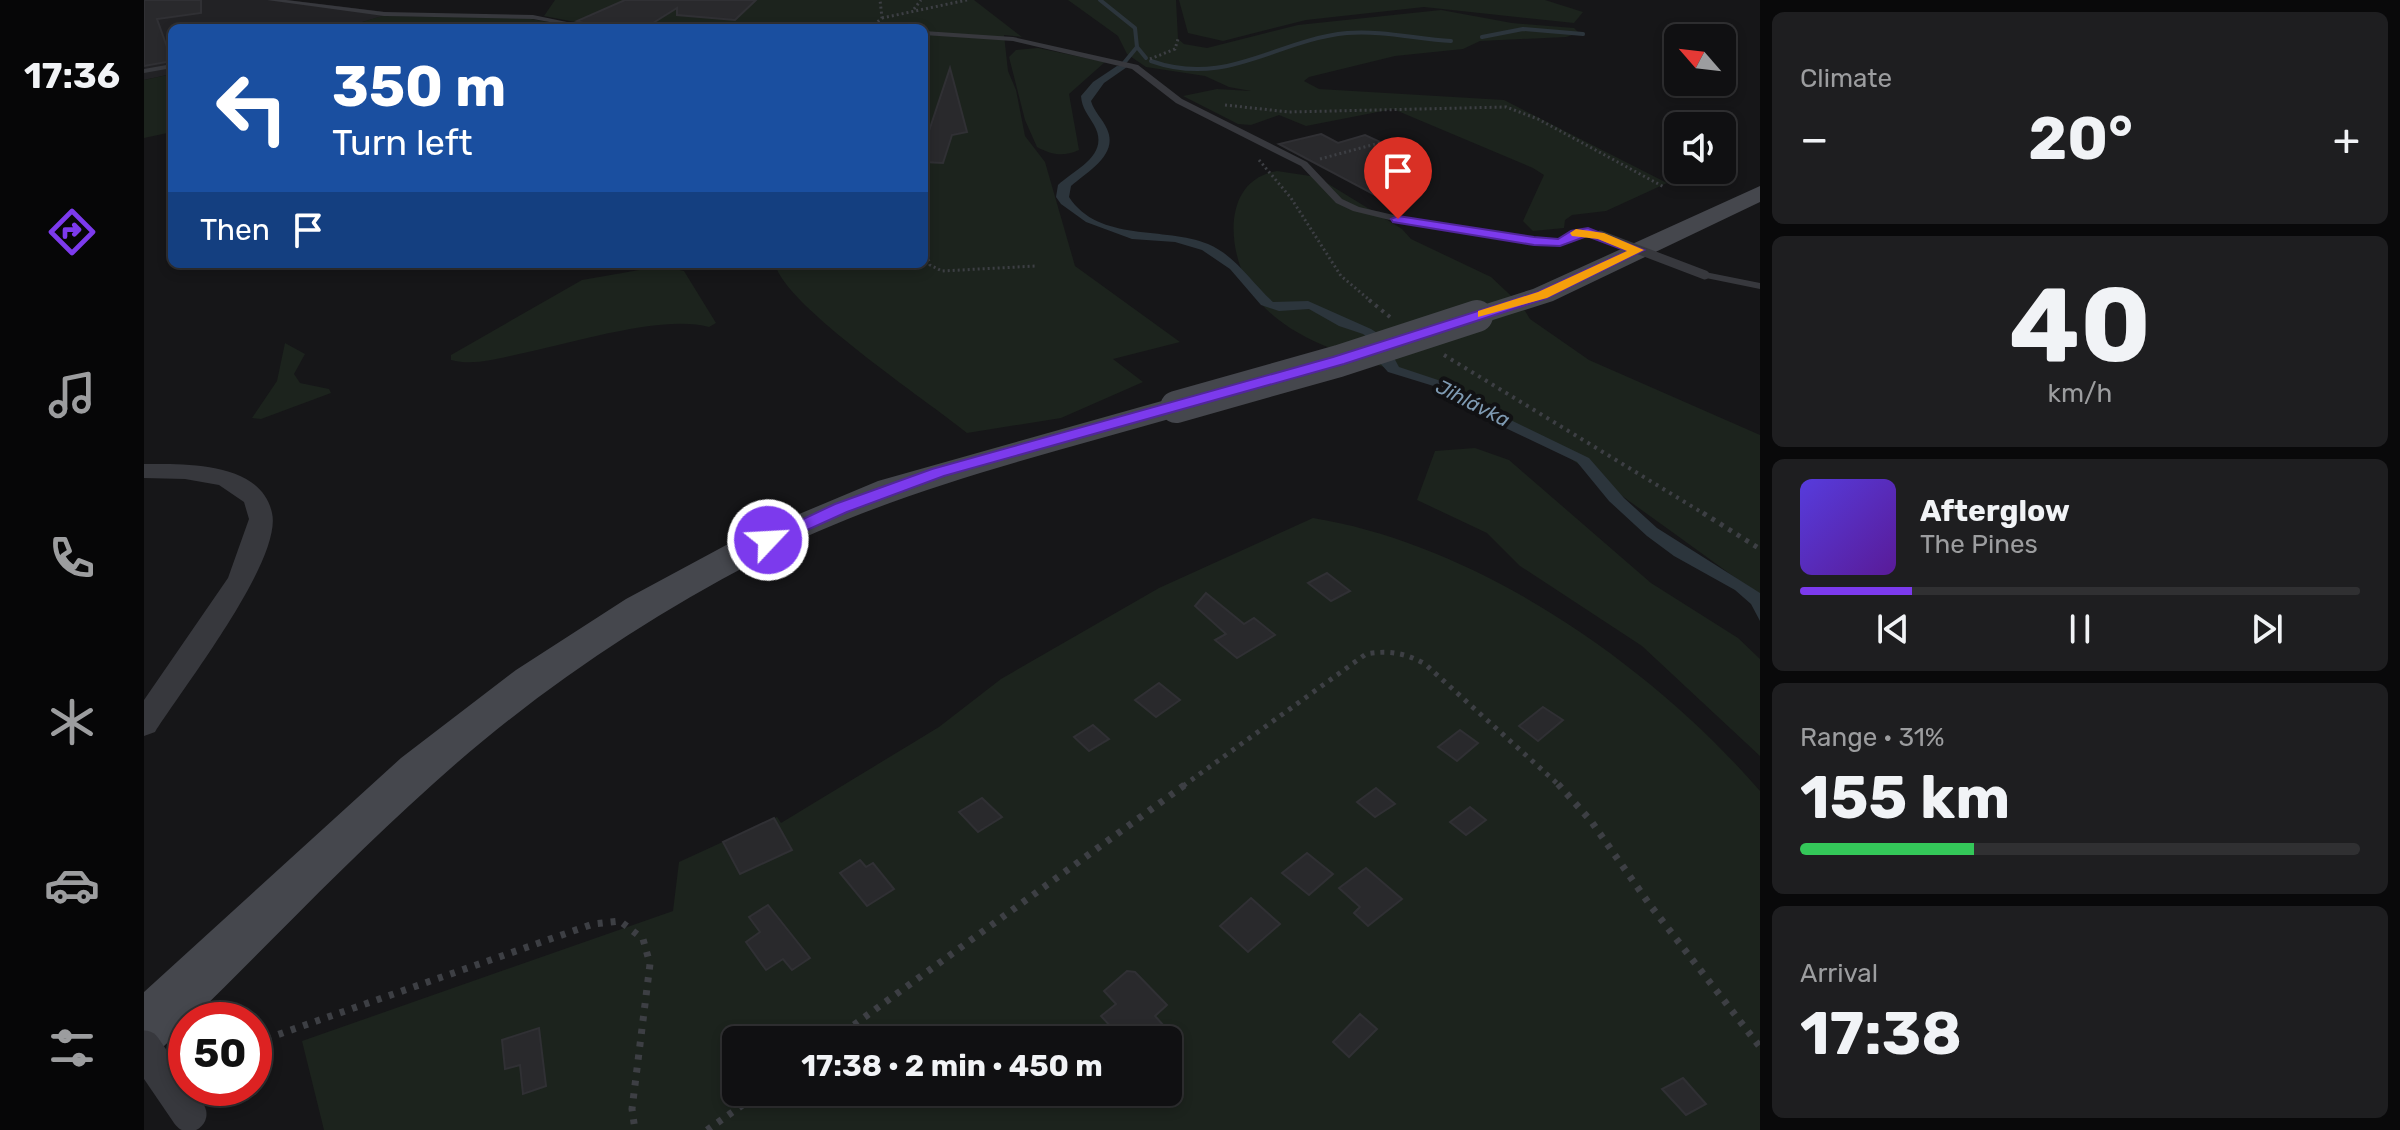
<!DOCTYPE html>
<meta charset="utf-8">
<style>
body{margin:0;font-family:Rubik,sans-serif;background:#1e1e20;color:#f1f3f6;height:100vh;display:flex;flex-direction:column;font-size:30px;white-space:nowrap}
*{box-sizing:border-box;margin:0}
p{font-size:26px;color:#9c9d9f}
.icon{flex:none;width:44px;height:44px;fill:none;stroke:currentColor;stroke-width:2;stroke-linecap:round;stroke-linejoin:round}
.map{position:relative;flex:1;overflow:hidden}
.panel{display:flex;flex-direction:column;gap:12px;padding:12px;background:#09090a;width:640px}
.panel>*{flex:none}
.banner{position:absolute;left:24px;top:24px;width:760px;height:244px;border-radius:12px;box-shadow:0 4px 12px #0003,0 0 0 2px #303032;background:#1a4fa0;color:#fff;overflow:hidden}
.needle{width:52px;rotate:298deg}
.buttons{position:absolute;left:1520px;top:24px;display:grid;gap:16px}
.buttons a{display:grid;place-items:center;width:72px;height:72px;border-radius:12px;background:#101012;box-shadow:0 4px 12px #0003,0 0 0 2px #303032;font-size:40px}
.speed{position:absolute;left:24px;top:1002px;display:flex;gap:16px;font-size:40px;font-weight:700;text-align:center}
.speed>*{display:grid;place-content:center;width:104px;height:104px;border-radius:50%;background:#101012;box-shadow:0 4px 12px #0003,0 0 0 2px #303032;line-height:1}
.speed .limit{border:12px solid #d22;background:#fff;color:#111}
.pin{position:absolute;display:grid;place-items:center;width:68px;height:68px;color:#fff;margin:-82px -34px;border-radius:50% 50% 50% 0;rotate:-45deg;box-shadow:0 0 8px #0007}
.pin .icon{rotate:45deg}
.me{position:absolute;width:88px;margin:-44px;rotate:65deg;stroke-linejoin:round;filter:drop-shadow(0 0 6px #0008)}
.turn{display:flex;align-items:center;gap:28px;height:168px;padding:0 32px;font-size:36px}
.turn .icon{width:104px;height:104px;stroke-width:2.5}
.turn b{display:block;font-size:56px;line-height:68px}
.then{display:flex;align-items:center;height:76px;padding:0 32px;background:#0003;gap:16px;font-size:30px}
.big{font-size:60px;font-weight:700;line-height:1.1}
.panel .tile{flex:1;display:flex;flex-direction:column;justify-content:center;gap:12px;min-width:0;padding:0 28px;border-radius:12px;background:#1e1e20}
.panel .dial{align-items:center;gap:0}
.dial b{font-size:104px;line-height:1}
.song{display:flex;align-items:center;gap:24px}
.cover{width:96px;height:96px;border-radius:12px;background:linear-gradient(135deg,hsl(250 70% 55%),hsl(270 70% 35%))}
.played{height:8px;border-radius:4px;background:linear-gradient(90deg,#7c3aed 20%,#303032 20%)}
.keys{display:flex;justify-content:space-around;direction:ltr}
.heat{display:flex;justify-content:space-between;align-items:center;font-size:44px;direction:ltr}
.charge{height:12px;border-radius:6px;background:linear-gradient(90deg,#34c759 31%,#303032 0)}
.trip{position:absolute;left:578px;top:1026px;width:460px;height:80px;border-radius:12px;background:#101012;box-shadow:0 4px 12px #0003,0 0 0 2px #303032;font-weight:700;line-height:80px;text-align:center}
main{display:flex;flex:1;min-height:0}
.menu{display:flex;flex-direction:column;width:144px;justify-content:space-around;align-items:center;background:#060607;color:#9c9d9f}
.menu .icon{width:56px;height:56px}
.menu .on{color:#7c3aed}
.menu b{font-size:36px;color:#f1f3f6}
.map>svg:first-child{display:block}
.built{fill:#222225}
.green{fill:#1c231d;fill-rule:evenodd}
.water{fill:#2c353c}
.lines{fill:none;stroke-linecap:round;stroke-linejoin:round}
.stream{stroke:#2c353c;stroke-width:4}
.building{fill:#29292c;stroke:#303034;stroke-width:2}
.path-far3{stroke:#3d3f44;stroke-width:3;stroke-dasharray:2 3;stroke-linecap:butt}
.path-far2{stroke:#3d3f44;stroke-width:4;stroke-dasharray:3 5;stroke-linecap:butt}
.path-far1{stroke:#3d3f44;stroke-width:5;stroke-dasharray:4 6;stroke-linecap:butt}
.path{stroke:#3d3f44;stroke-width:7;stroke-dasharray:5 8;stroke-linecap:butt}
.service{fill:#37383d;fill-rule:evenodd}
.minor{fill:#37383d;fill-rule:evenodd}
.secondary{fill:#45474d;fill-rule:evenodd}
.service-bridge{stroke:#37383d;stroke-width:9}
.minor-bridge{stroke:#37383d;stroke-width:35}
.secondary-bridge{stroke:#45474d;stroke-width:32}
.route{fill:#7c3aed;stroke:#51269a;stroke-width:2}
.slow{fill:#f59e0b}
.labels{text-anchor:middle;dominant-baseline:central;stroke-width:8;stroke-linejoin:round;paint-order:stroke}
.far-water-label{font-size:20px;font-style:italic;fill:#7f9bb3;stroke:#111113}
</style>
<main>
<nav class="menu">
<b>17:36</b>
<svg class="icon on" aria-label="directions" viewBox="0 0 24 24"><path d="M12 3l9 9-9 9-9-9zM9 14v-3h6M13 9l2 2-2 2"/></svg>
<svg class="icon" aria-label="music" viewBox="0 0 24 24"><path d="M9 18V5l10-2v13"/><circle cx="6" cy="18" r="3"/><circle cx="16" cy="16" r="3"/></svg>
<svg class="icon" aria-label="phone" viewBox="0 0 24 24"><path d="M5 4h4l2 5-3 2q2 4 5 5l2-3 5 2v4C11 20 4 13 5 4z"/></svg>
<svg class="icon" aria-label="climate" viewBox="0 0 24 24"><path d="M12 3v18M4 7l16 10M4 17L20 7"/></svg>
<svg class="icon" aria-label="car" viewBox="0 0 24 24"><path d="M5 17H2v-5l4-1 3-4h7l3 4 3 1v5h-3M9 17h6M6 11h13"/><circle cx="7" cy="17" r="2"/><circle cx="17" cy="17" r="2"/></svg>
<svg class="icon" aria-label="filters" viewBox="0 0 24 24"><path d="M4 7h16M4 17h16"/><circle cx="9" cy="7" r="2"/><circle cx="15" cy="17" r="2"/></svg>
</nav>
<div class="map">
<svg width="1616" height="1130" viewBox="0 0 1616 1130">
<rect width="100%" height="100%" fill="#161618"/>
<path class="built" d="M0,0H144L250,13L198,28H28V74L0,80Z"/>
<g class="green">
<path d="M411,0H830L878,37L860,35L864,71L872,90L881,136L901,162L931,266L1036,342L969,359L999,382L917,418L823,433C784,401 641,306 631,264H780V28H462L400,16Z"/>
<path d="M924,0H1032L1034,39L1040,44L1063,48L1154,25L1297,10L1368,23L1430,28L1435,33L1422,37L1336,41L1319,49L1251,56L1165,77L1160,81L1175,89L1360,100L1523,183L1462,211L1428,215L1421,220L1420,228L1389,231L1379,221L1400,175L1389,168L1249,109L1162,126L1135,115L1107,125L1094,124L1039,96L1073,89L1107,91L1085,87L1061,76L1002,67L983,54L974,36Z"/>
<path d="M1035,0H1401L1439,12L1430,23L1280,7L1162,20L1079,41L1044,33Z"/>
<path d="M238,16L381,18L441,28H198Z"/>
<path d="M894,48L961,62L925,94L935,150C919,157 908,155 893,147L881,120L865,57L872,50Z"/>
<path d="M28,74V132L0,138V80Z"/>
<path d="M1133,171L1173,177L1258,229L1267,239L1347,277L1378,306L1386,319L1445,360L1616,435V596C1569,561 1521,527 1474,493C1436,465 1399,437 1357,416C1324,399 1287,383 1251,371C1205,354 1159,344 1122,309C1085,274 1069,182 1133,171Z"/>
<path d="M518,266L540,271L572,323L565,327C518,314 426,344 375,354C353,359 329,366 307,360V355L438,280Z"/>
<path d="M141,343L161,354L150,374L156,383L185,389L187,393L117,419L108,418L133,381Z"/>
<path d="M1331,448L1365,460L1507,583L1594,638L1616,659V756L1498,646L1376,566L1343,533L1273,500L1291,451Z"/>
<path d="M1169,518C1335,545 1507,665 1616,791V1130H180L158,1041L529,911L535,862L633,817L637,823L795,727L857,679L1015,588ZM592,1040H1024V1092H592Z"/>
</g>
<path class="water" d="M973,66L983,67L960,83L947,101C950,112 959,119 963,129C975,155 943,172 927,186L925,197C955,243 1021,226 1064,244C1092,256 1107,282 1129,302L1164,301L1227,329L1238,336L1255,367L1312,386L1342,408L1445,458L1480,498L1513,528L1616,593V621L1607,604L1591,590L1530,556L1503,536L1465,501L1433,462L1330,413L1296,388L1244,372L1235,362L1226,339L1219,334L1195,326L1165,309L1135,311L1117,305L1086,269L1058,250L1031,242L988,239L942,222L917,204L912,197L914,185C931,169 967,155 950,125C944,114 938,109 937,96L949,82Z"/>
<g class="lines">
<g class="stream">
<path d="M956,0L991,28L993,47L975,69"/>
<path d="M1338,37L1379,29L1439,34"/>
<path d="M993,47L1002,58"/>
<path d="M1007,61C1083,88 1131,40 1203,33C1237,30 1273,39 1307,41"/>
</g>
</g>
<g class="building">
<path d="M0,0H57V13L13,19L28,61L0,66Z"/>
<path d="M481,0H612L591,20L533,15V8L501,28H455L433,21Z"/>
<path d="M806,68L823,132L808,135L799,163L780,162V146Z"/>
<path d="M1177,134L1194,143L1221,135L1278,161L1247,170L1273,184L1231,195L1135,144Z"/>
<path d="M1183,573L1206,591L1187,601L1164,583Z"/>
<path d="M1062,593L1100,624L1110,618L1131,635L1093,658L1071,640L1082,634L1051,606Z"/>
<path d="M1015,683L1036,700L1012,717L991,700Z"/>
<path d="M1399,707L1419,720L1394,741L1375,726Z"/>
<path d="M949,725L965,739L945,751L930,737Z"/>
<path d="M1316,730L1334,743L1313,761L1294,747Z"/>
<path d="M1232,788L1251,804L1231,817L1213,802Z"/>
<path d="M838,798L858,817L834,832L815,812Z"/>
<path d="M1326,807L1342,820L1322,835L1306,822Z"/>
<path d="M630,818L648,850L596,874L579,842Z"/>
<path d="M1163,853L1189,874L1165,895L1138,873Z"/>
<path d="M716,860L722,867L729,863L750,889L723,906L696,873Z"/>
<path d="M1222,868L1258,899L1224,926L1210,913L1216,907L1195,888Z"/>
<path d="M1107,898L1136,924L1104,952L1076,926Z"/>
<path d="M624,905L666,958L648,970L639,959L622,970L602,942L616,932L605,917Z"/>
<path d="M983,971L991,972L1023,1005L1011,1016L1020,1026L1004,1040H979L957,1016L972,1004L960,991Z"/>
<path d="M1216,1014L1233,1029L1205,1057L1189,1042Z"/>
<path d="M395,1028L402,1086L379,1094L376,1065L361,1069L358,1040Z"/>
<path d="M1539,1078L1562,1104L1542,1115L1518,1089Z"/>
</g>
<g class="lines">
<g class="path-far3">
<path d="M770,9L777,0"/>
<path d="M738,18L823,0"/>
<path d="M726,28L738,18L736,0"/>
<path d="M1006,59L1031,49L1034,39"/>
<path d="M1081,105L1145,112L1362,107L1394,119L1520,187"/>
<path d="M1176,159L1239,142"/>
<path d="M1115,160L1147,198L1197,276L1228,302"/>
<path d="M780,245L786,265L798,271L892,266"/>
</g>
<g class="path-far2">
<path d="M1225,300L1246,317"/>
<path d="M1300,355L1562,515"/>
</g>
<g class="path-far1">
<path d="M1559,513L1616,549"/>
<path d="M1039,786L1222,654C1244,650 1262,653 1281,664L1416,786"/>
</g>
<g class="path">
<path d="M1414,784L1447,821L1506,905L1616,1047"/>
<path d="M689,1040L1042,784"/>
<path d="M110,1043L449,924L476,921L499,939L506,964L488,1109L491,1130"/>
<path d="M563,1130L617,1092"/>
</g>
<g class="service">
<path d="M123,0H142L240,12L389,15L452,28H438L389,19L240,16Z"/>
<path d="M780,31L869,37L994,65L1038,99L1163,162L1198,199L1215,207L1254,216L1390,238L1414,240L1436,229L1461,235L1456,238L1437,235L1416,246L1390,244L1254,222L1209,211L1192,203L1157,166L1032,103L988,69L869,41L780,35Z"/>
<path d="M28,64V68L0,73V69Z"/>
<path d="M1561,272L1616,283V289L1557,277V273Z"/>
</g>
<path class="minor" d="M0,464C40,464 117,461 128,513C139,560 38,689 11,732L0,736V700L84,578L105,519L100,502L75,485L41,479L0,478Z"/>
<g class="secondary">
<path d="M1616,186V202L1409,301L1333,325L1323,322L1318,316L1323,310L1389,289Z"/>
<path d="M1032,397L1043,400L1048,407L1043,414C897,456 746,491 610,562C495,622 385,697 289,784C205,859 127,942 47,1020H42V1025L19,1047L0,1054V992L257,758L372,670L482,599L586,543L734,481Z"/>
</g>
<path class="service-bridge" d="M1456,235L1561,275"/>
<path class="minor-bridge" d="M0,1048L45,1114"/>
<path class="secondary-bridge" d="M1032,407L1195,361L1333,316"/>
</g>
<path class="route" d="M1254,216L1390,237L1414,239L1427,231L1444,228L1500,250L1403,298L1200,364L800,476L703,512L630,545H617L615,540L691,504L788,469L1189,357L1394,292L1483,251L1443,236L1416,246L1390,245L1249,222L1247,219Z"/>
<path class="slow" d="M1432,229L1460,233L1500,250L1403,298L1334,317V311L1394,292L1483,251L1454,239L1428,236L1426,233Z"/>
<g class="labels">
<g class="far-water-label">
<text transform="translate(1329 403) rotate(27)">Jihlávka</text>
</g>
</g>
</svg>
<div class="buttons">
<a><svg class="needle" viewBox="-14 -14 28 28"><path d="M0-13l5 13h-10z" fill="#e53935"/><path d="M0 13l5-13h-10z" fill="#9c9d9f"/></svg></a>
<a><svg class="icon" aria-label="sound" viewBox="0 0 24 24"><path d="M4 9h4l5-4v14l-5-4H4zM17 9q2 3 0 6"/></svg></a>
</div>
<div class="speed"><div class="limit">50</div></div>
<div class="pin" style="left:1254px;top:219px;background:#d93025"><svg class="icon" aria-label="arrive" viewBox="0 0 24 24"><path d="M6 21V4h12l-3 4 3 4H6"/></svg></div>
<svg class="me" style="left:624px;top:540px" viewBox="-20 -20 40 40"><circle r="17" fill="#7c3aed" stroke="#fff" stroke-width="3"/><path d="M0-11L8 9 0 5-8 9z" fill="#fff"/></svg>
<div class="trip">17:38 · 2 min · 450 m</div>
<div class="banner">
<div class="turn"><svg class="icon" aria-label="left" viewBox="0 0 24 24"><path d="M17 20v-9H6M10 6l-5 5 5 5"/></svg><div><b>350 m</b>Turn left</div></div>
<div class="then">Then<svg class="icon" aria-label="arrive" viewBox="0 0 24 24"><path d="M6 21V4h12l-3 4 3 4H6"/></svg></div>
</div>
</div>
<section class="panel">
<div class="tile"><p>Climate</p>
<div class="heat"><a>−</a><b class="big">20°</b><a>+</a></div>
</div>
<div class="tile dial"><b>40</b><p>km/h</p></div>
<div class="tile">
<div class="song"><i class="cover"></i><div><b>Afterglow</b><p>The Pines</p></div></div>
<div class="played"></div>
<div class="keys"><svg class="icon" aria-label="previous" viewBox="0 0 24 24"><path d="M18 5L8 12l10 7zM5 5v14"/></svg><svg class="icon" aria-label="pause" viewBox="0 0 24 24"><path d="M8 5v14M16 5v14"/></svg><svg class="icon" aria-label="next" viewBox="0 0 24 24"><path d="M6 5l10 7-10 7zM19 5v14"/></svg></div>
</div>
<div class="tile"><p>Range · 31%</p><b class="big">155 km</b><div class="charge"></div></div>
<div class="tile"><p>Arrival</p><b class="big">17:38</b></div>
</section>
</main>
